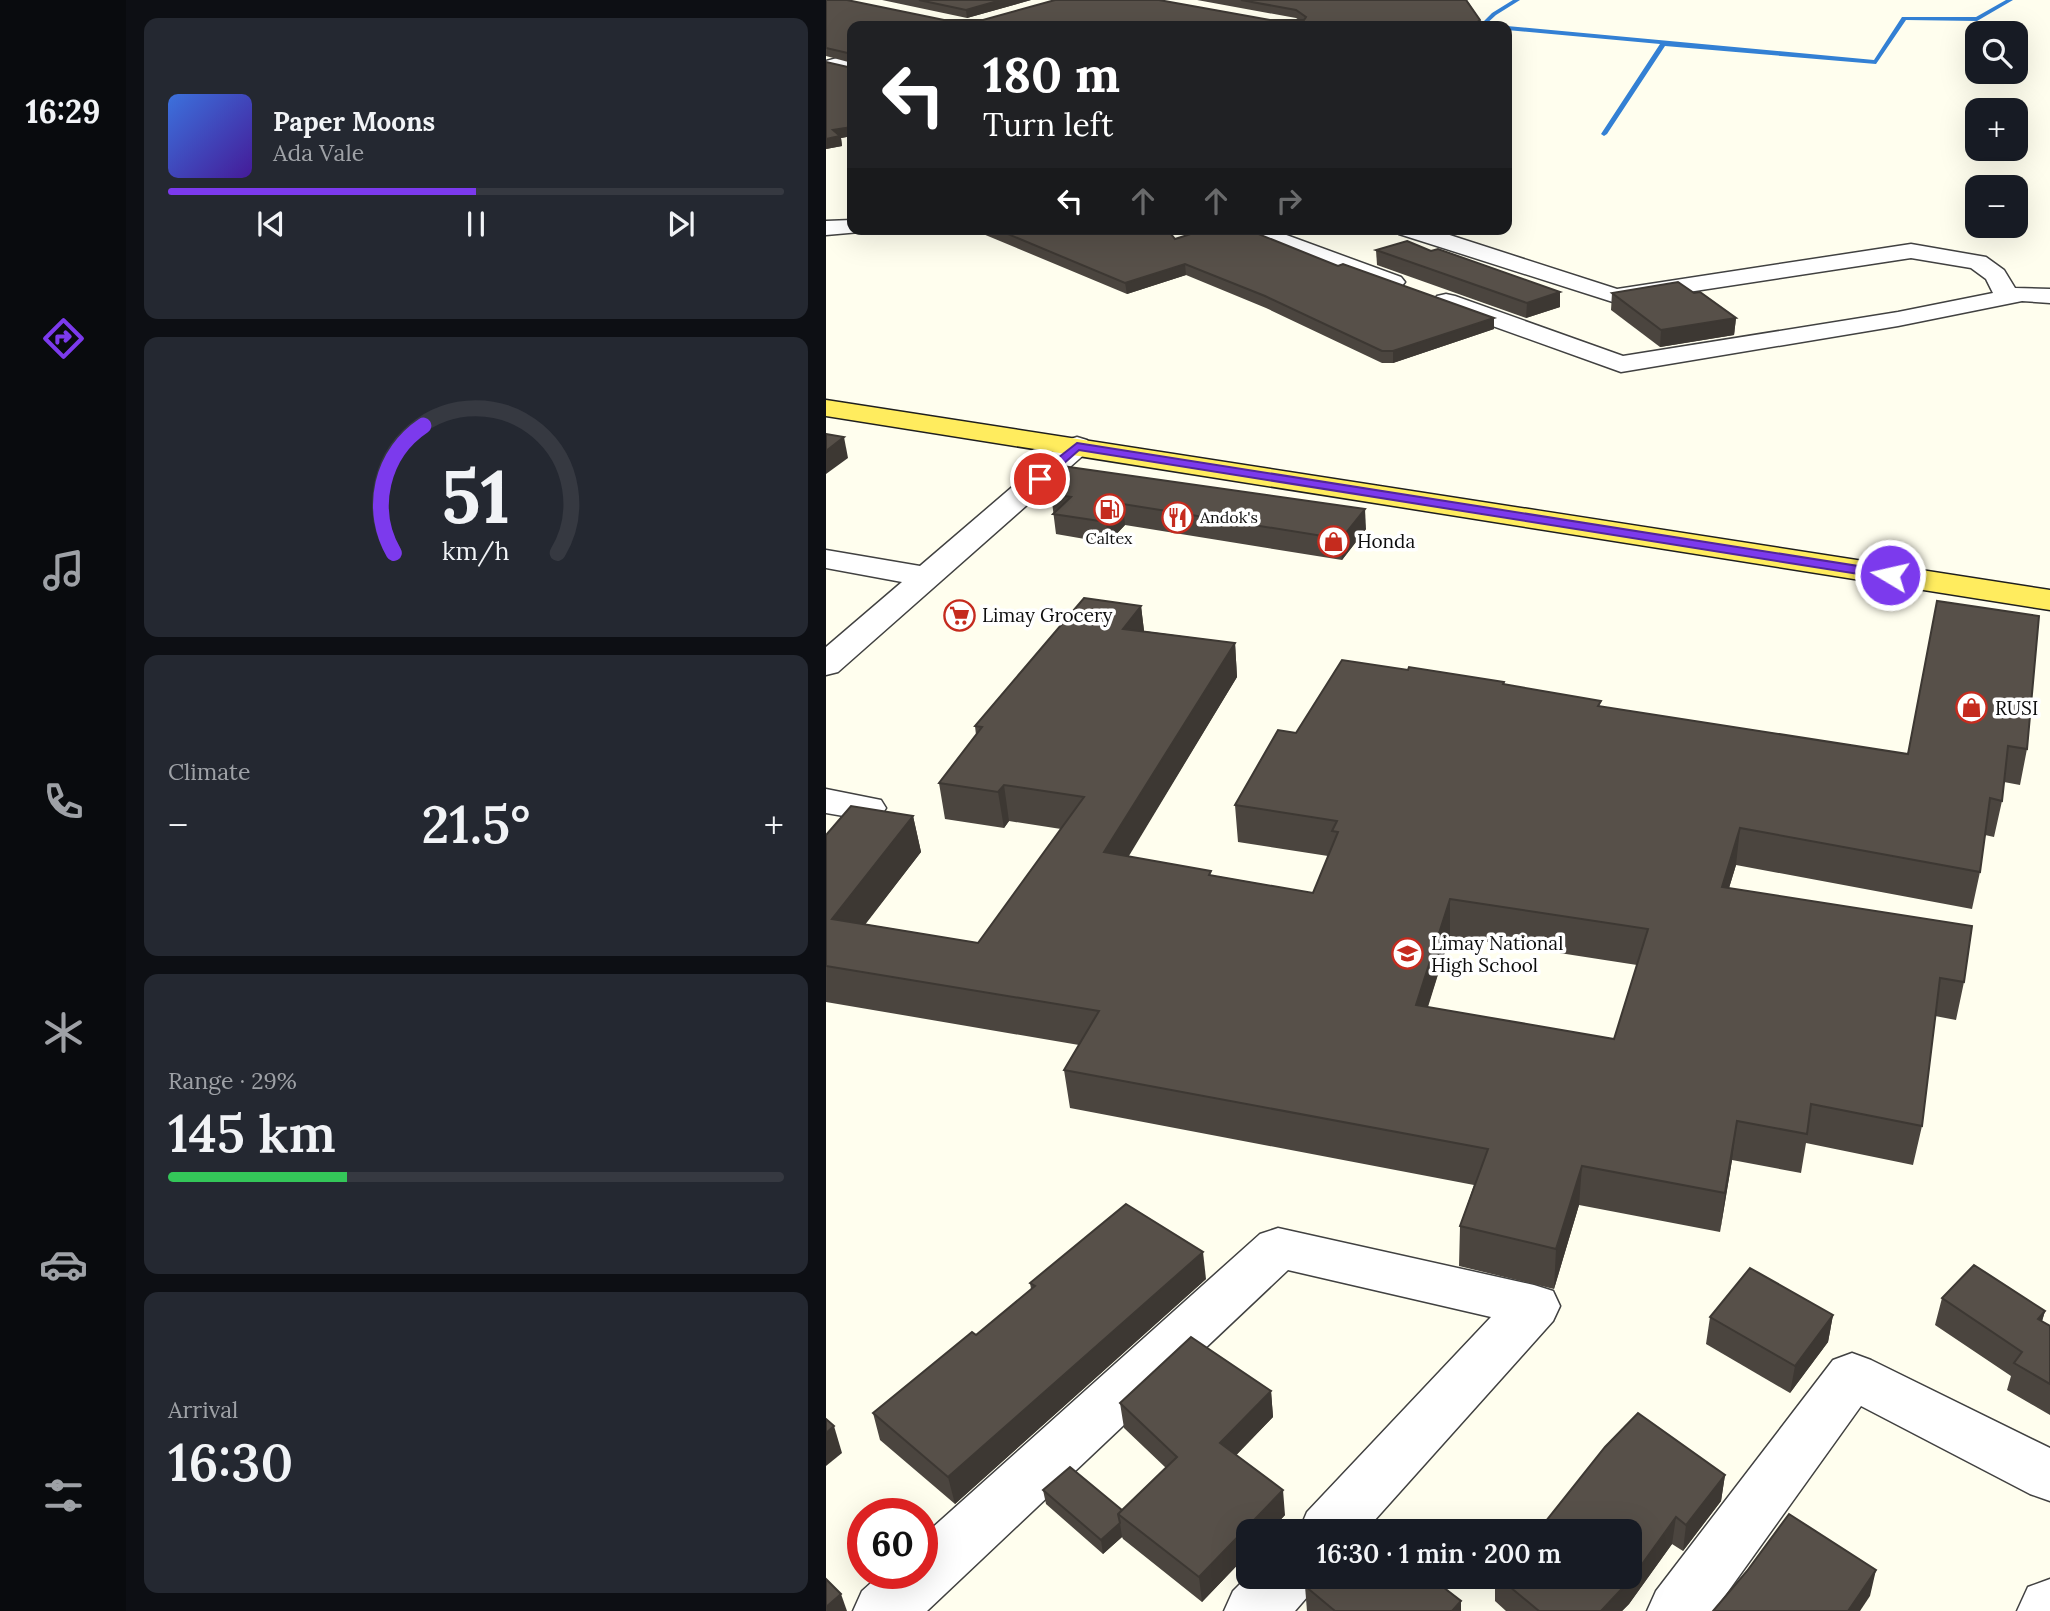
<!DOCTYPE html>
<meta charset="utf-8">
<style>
body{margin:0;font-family:Lora,serif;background:#242831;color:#f1f3f6;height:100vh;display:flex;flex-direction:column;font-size:26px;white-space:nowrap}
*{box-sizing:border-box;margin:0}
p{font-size:23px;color:#9ea1a6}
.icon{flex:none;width:38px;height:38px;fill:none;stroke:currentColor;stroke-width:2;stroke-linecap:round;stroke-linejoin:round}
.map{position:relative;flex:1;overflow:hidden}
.panel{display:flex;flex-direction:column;gap:18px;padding:18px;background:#0d0f14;width:700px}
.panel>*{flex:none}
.top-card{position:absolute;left:21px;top:21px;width:665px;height:214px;border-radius:14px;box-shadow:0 7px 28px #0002;background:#202124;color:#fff;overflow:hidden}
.buttons{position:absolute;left:1139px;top:21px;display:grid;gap:14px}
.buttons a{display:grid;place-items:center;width:63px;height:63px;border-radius:14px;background:#171b24;box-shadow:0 7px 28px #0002;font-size:35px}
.speed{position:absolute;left:21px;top:1498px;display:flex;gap:14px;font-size:35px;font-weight:700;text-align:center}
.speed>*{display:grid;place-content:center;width:91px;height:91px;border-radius:50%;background:#171b24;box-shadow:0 7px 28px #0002;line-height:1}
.speed .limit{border:10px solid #d22;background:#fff;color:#111}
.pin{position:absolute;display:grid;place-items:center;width:60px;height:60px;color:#fff;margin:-30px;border:4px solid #fff;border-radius:50%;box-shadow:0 2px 7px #0007}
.me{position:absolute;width:77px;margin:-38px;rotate:279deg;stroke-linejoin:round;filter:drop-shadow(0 0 5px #0008)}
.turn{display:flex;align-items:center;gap:24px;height:147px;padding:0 21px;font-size:32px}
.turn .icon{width:91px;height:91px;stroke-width:2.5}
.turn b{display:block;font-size:49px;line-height:60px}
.lanes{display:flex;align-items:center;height:66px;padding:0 21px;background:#0003;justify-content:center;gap:35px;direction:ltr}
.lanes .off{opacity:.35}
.big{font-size:52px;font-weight:600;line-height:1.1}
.panel .card{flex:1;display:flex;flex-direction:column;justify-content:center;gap:10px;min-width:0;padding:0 24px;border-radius:14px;background:#242831}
.panel .dial{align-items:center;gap:0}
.dial svg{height:182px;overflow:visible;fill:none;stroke:#363941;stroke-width:7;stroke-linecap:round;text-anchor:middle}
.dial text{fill:#f1f3f6;stroke:none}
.song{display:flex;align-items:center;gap:21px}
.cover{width:84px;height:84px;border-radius:10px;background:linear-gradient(135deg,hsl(220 70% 55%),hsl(260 70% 35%))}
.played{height:7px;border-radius:4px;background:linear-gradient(90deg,#7c3aed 50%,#363941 50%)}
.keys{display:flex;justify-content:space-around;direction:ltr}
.heat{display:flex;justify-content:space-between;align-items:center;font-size:38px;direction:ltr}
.charge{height:10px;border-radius:5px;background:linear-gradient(90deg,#34c759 29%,#363941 0)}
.trip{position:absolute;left:410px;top:1519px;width:406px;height:70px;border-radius:14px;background:#171b24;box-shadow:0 7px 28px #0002;font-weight:600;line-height:70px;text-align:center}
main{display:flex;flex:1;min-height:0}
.menu{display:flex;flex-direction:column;width:126px;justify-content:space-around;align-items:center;background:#090b0e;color:#9ea1a6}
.menu .icon{width:49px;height:49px}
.menu .active{color:#7c3aed}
.menu b{font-size:32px;color:#f1f3f6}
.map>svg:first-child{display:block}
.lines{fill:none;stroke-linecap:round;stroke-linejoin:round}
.stream{fill:#3380d4;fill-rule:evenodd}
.street-casing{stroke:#414141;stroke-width:3}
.primary-casing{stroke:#1f1f1f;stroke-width:3}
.street{fill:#fff;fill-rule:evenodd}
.primary{fill:#ffec5e;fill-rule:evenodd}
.wall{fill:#4b453f;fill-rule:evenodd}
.shaded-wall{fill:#3d3833}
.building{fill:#575049;stroke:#3d3833;stroke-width:2;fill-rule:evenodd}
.route{fill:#7c3aed;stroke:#51269a;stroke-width:2}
.labels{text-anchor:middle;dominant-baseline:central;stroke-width:7;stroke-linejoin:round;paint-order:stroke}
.far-poi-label{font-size:16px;fill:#0e0e0e;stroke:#fff;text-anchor:start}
.poi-label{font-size:19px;fill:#0e0e0e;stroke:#fff;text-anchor:start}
</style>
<main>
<nav class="menu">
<b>16:29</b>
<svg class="icon active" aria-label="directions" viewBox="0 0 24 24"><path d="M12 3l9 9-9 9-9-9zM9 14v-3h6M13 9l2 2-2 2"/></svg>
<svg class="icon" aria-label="music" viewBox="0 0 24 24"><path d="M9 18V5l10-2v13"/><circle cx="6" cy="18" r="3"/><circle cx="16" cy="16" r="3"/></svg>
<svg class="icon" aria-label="phone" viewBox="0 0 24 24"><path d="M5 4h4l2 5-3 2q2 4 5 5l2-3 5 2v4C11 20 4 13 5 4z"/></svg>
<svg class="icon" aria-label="climate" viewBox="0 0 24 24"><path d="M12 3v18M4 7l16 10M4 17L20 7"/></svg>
<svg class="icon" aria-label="car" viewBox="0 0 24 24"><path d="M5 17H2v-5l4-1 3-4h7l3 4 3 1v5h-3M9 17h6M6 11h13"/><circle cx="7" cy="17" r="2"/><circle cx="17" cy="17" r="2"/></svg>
<svg class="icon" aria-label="filters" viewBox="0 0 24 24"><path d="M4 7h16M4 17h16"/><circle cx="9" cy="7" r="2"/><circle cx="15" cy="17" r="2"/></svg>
</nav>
<section class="panel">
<div class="card">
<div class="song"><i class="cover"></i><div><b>Paper Moons</b><p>Ada Vale</p></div></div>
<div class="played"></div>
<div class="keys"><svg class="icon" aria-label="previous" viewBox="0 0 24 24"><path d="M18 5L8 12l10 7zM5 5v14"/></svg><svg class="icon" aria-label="pause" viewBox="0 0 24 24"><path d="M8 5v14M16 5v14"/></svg><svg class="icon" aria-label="next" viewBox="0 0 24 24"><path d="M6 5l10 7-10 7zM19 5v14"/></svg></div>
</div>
<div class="card dial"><svg viewBox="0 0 100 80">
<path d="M14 69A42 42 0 1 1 86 69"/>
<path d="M14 69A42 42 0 0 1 27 13" stroke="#7c3aed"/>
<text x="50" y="56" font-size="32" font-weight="700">51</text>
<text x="50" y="72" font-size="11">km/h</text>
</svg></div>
<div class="card"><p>Climate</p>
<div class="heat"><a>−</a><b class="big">21.5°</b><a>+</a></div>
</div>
<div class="card"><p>Range · 29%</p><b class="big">145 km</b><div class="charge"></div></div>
<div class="card"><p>Arrival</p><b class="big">16:30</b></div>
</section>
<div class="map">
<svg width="1224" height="1611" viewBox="0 0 1224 1611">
<rect width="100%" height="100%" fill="#fffeee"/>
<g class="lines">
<g class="stream">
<path d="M687,0H694L670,15L658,26H653L666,13Z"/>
<path d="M1180,0H1187L1151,21L1080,20L1050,64L839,46L781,134L778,136L775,134L834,44L681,30V26L1048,60L1076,17H1150Z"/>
</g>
<defs>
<g id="street">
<path d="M26,54V65L6,70L0,69V61Z"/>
<path d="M26,220V229H36L34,232L0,235V221Z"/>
<path d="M417,229H444L575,277L579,282L575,287H559L433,242Z"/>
<path d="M570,229H605L791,289L1085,244L1160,257L1178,270L1189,288L1224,289V303L1196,301L1072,326L795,372L611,306L608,301L611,296L620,294L629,296L797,356L1072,312L1167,293L1160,279L1145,268L1085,258L790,303L573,234Z"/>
<path d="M251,437L261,440L265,446L261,452L12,672L0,675V647L76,582L0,568V550L94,566L241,440Z"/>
<path d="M0,789L55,800L60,808L55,816L41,820L0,813Z"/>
<path d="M452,1228L708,1285L727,1291L734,1306L727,1321L539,1531H473L481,1512L665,1317L462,1270L101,1611H27L36,1591L56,1573H96V1537L434,1234Z"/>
<path d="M1026,1353L1045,1360L1224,1448V1501L1204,1494L1035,1406L888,1611H821L830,1591L1007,1360Z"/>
<path d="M422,1576V1577H491L482,1596L469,1611H398L407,1591Z"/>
<path d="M1224,1579V1611H1191L1202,1587Z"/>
</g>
<path id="primary" d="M0,400L1224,590V610L0,416Z"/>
</defs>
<use href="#street" class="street-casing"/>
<use href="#primary" class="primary-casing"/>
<use href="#street" class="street"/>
<use href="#primary" class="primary"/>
</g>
<g class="wall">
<path d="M0,0L118,20H473L470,18L371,0H641L654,20V26H26V136L15,138L16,146L0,149L26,68V63L0,56Z"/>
<path d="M56,0H205L141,18Z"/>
<path d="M145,229H341L349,239L391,233L512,266L668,318V329L567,363H556L440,308L360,275L301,294Z"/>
<path d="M550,250L605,251L734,292V307L700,318L551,265Z"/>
<path d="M786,293H868L910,318L908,335L834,347L785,310Z"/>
<path d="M225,494L540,529L516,560L299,525L282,543L230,534Z"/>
<path d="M1111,601L1201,749L1194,785L1178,782L1176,801L1168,837L1159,835L1154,872L1146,909L910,865L903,888L1138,982L1130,1020L1109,1016L1096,1126L1087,1165L980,1143L975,1173L906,1160L894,1232L753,1205L728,1289L633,1266L634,1226L648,1185L244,1108L238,1070L253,1045L0,1002V835L87,816L95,852L39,924L152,943L235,829L183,821L178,828L119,819L113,783L150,735L149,726L315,606L318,631L409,643L411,677L302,856L385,875L487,893L502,856L412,842L409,805L470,733L582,670L678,682V684L774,707L1082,754ZM624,936L811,965L788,1039L602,1007Z"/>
<path d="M380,1279L129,1504L54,1440L47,1413L150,1335L205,1289L204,1283Z"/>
<path d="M1116,1298L1219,1311L1216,1321L1224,1326V1415L1181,1390L1185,1376L1109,1325Z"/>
<path d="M1007,1315L1002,1342L964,1393L880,1344L884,1317Z"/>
<path d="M445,1391L447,1417L410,1455L459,1515L444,1531H422V1554L376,1602L297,1539L296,1537L277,1554L220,1504L217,1490L296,1510L340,1468L298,1428L294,1403Z"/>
<path d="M899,1475L895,1501L857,1551L846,1544L803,1604L796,1611H680L669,1601V1577H803V1531Z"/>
<path d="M479,1586L626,1611H481Z"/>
</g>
<g class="shaded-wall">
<path d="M175,0H205L141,18L140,10Z"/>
<path d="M654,20V26H646Z"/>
<path d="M26,127V136L15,138L16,146L0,149V139L7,130Z"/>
<path d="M359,264L360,275L301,294L299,283Z"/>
<path d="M734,292V307L700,318L701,303Z"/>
<path d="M668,318V329L567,363V351Z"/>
<path d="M910,318L908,335L834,347L835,330Z"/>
<path d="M18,437L22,458L0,474V451Z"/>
<path d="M297,504L299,525L282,543L280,522Z"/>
<path d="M539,509L540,529L516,560L515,539Z"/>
<path d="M315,606L319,639L297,629Z"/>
<path d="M409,643L411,677L283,889L278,852Z"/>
<path d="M178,785L183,821L178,828L172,792Z"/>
<path d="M87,816L95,852L15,956L6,919Z"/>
<path d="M914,828L910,865L892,924L896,887Z"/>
<path d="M624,899V936L590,1043V1005Z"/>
<path d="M911,1121L906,1160L894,1232L899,1193Z"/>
<path d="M756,1166L753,1205L728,1289L730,1249Z"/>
<path d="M377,1252L380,1279L129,1504L122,1477Z"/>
<path d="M1219,1311L1211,1338L1212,1319Z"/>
<path d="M1007,1315L1002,1342L964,1393L969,1366Z"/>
<path d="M445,1391L447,1417L397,1469L394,1443Z"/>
<path d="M8,1426L16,1453L0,1466V1433Z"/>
<path d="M899,1475L895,1501L857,1551L860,1525Z"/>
<path d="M457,1490L459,1515L444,1531H422V1554L376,1602L373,1577Z"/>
<path d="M850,1517L846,1544L803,1604L796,1611H775Z"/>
<path d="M294,1523L296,1537L277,1554L275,1540Z"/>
<path d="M1050,1570L1044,1596L1034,1611H1022Z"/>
<path d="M15,1594L21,1611H0V1607Z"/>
<path d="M635,1601V1611H626Z"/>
</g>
<g class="building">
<path d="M0,0H21L118,20H157L229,0H333L444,20H478L480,17L470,10L415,0H640L654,20L646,26H26V54L0,48Z"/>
<path d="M93,0H175L140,10Z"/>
<path d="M0,62L26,68V62V127L7,130L14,136L0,139Z"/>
<path d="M170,229H341L349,239L380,229L391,233L403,229H420L512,266L517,264L668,318L567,351H556L439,296L359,264L299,283Z"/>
<path d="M581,241L605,251L612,249L734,292L701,303L550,250Z"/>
<path d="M852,282L868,293L874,292L910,318L835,330L786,293Z"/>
<path d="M0,434L18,437L0,451Z"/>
<path d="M229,465L539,509L515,539L297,504L280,522L227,514L245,497L225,494Z"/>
<path d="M258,598L315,606L297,629L409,643L278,852L385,871L383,875L487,893L512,832L506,831L511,821L409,805L452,730L470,733L516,660L582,670L583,667L678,682L677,684L775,701L772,706L1082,754L1111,601L1213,616L1201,749L1182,746L1176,801L1164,798L1154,872L914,828L896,887L1146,926L1138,982L1114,978L1096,1126L985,1104L981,1134L911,1121L899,1193L756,1166L730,1249L634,1226L662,1149L238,1070L273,1011L0,966V835L25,806L87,816L6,919L152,943L258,797L178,785L172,792L113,783L156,727L149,726ZM624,899L822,929L788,1039L590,1005Z"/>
<path d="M300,1204L377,1252L122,1477L47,1413L146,1332L150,1335L209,1286L204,1283Z"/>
<path d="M1148,1265L1219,1311L1212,1319L1224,1326V1384L1188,1363L1196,1352L1116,1298Z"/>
<path d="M924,1268L1007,1315L969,1366L884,1317Z"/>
<path d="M365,1337L445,1391L394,1443L457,1490L373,1577L292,1514L351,1457L294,1403Z"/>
<path d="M812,1413L899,1475L860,1525L850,1517L806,1578L775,1611H713L672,1577H803V1531H712L779,1447Z"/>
<path d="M0,1419L8,1426L0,1433Z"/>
<path d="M244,1467L296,1510L292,1514L294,1523L275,1540L217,1490Z"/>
<path d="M963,1514L1050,1570L1022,1611H887L921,1571Z"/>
<path d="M537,1525L545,1531H531Z"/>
<path d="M488,1577H604L635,1601L626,1611H509L479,1586Z"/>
<path d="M0,1579L15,1594L0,1607Z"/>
</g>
<path class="route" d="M251,443L1064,571L1070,575L1064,579L253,450L218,481H209V476Z"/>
<defs>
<symbol id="fuel-ring" viewBox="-11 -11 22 22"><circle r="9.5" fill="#fff" stroke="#c52b1e" stroke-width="1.5"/><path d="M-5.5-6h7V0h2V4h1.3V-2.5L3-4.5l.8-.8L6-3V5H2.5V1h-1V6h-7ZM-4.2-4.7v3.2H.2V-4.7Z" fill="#c52b1e"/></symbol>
<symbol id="restaurant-ring" viewBox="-11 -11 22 22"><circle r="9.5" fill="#fff" stroke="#c52b1e" stroke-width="1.5"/><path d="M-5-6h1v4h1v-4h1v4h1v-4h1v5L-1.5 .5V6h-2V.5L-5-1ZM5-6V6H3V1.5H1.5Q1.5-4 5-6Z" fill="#c52b1e"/></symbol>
<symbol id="shop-ring" viewBox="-11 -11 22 22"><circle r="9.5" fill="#fff" stroke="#c52b1e" stroke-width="1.5"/><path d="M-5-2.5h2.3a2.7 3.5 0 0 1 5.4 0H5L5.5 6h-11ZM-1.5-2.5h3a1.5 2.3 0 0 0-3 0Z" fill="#c52b1e"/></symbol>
<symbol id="supermarket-ring" viewBox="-11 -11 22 22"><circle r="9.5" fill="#fff" stroke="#c52b1e" stroke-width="1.5"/><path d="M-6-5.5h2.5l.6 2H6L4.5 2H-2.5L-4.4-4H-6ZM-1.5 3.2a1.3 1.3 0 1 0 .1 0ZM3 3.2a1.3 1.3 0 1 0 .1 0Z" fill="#c52b1e"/></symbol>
<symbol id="school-ring" viewBox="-11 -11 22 22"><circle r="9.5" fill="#fff" stroke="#c52b1e" stroke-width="1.5"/><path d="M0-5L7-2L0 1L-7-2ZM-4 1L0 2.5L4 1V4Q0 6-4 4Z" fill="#c52b1e"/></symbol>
</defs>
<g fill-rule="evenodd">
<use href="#fuel-ring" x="266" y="492" width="35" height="35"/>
<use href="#restaurant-ring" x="334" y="500" width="35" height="35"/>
<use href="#shop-ring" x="490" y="524" width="35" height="35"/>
<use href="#supermarket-ring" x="116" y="598" width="35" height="35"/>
<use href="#shop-ring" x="1128" y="690" width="35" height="35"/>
<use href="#school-ring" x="564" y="936" width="35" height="35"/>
</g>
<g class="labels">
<g class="far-poi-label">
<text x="374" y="517">Andok's</text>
<text x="283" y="538" text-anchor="middle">Caltex</text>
</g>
<g class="poi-label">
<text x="531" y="541">Honda</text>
<text x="156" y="615">Limay Grocery</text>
<text x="1169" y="708">RUSI</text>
<text x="605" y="943">Limay National<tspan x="605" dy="22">High School</tspan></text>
</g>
</g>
</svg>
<div class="buttons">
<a><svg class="icon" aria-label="search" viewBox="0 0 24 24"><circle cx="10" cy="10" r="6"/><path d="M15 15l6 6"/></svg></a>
<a>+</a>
<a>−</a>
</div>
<div class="speed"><div class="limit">60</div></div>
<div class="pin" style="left:214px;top:479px;background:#d93025"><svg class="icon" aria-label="arrive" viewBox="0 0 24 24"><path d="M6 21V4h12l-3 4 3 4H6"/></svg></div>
<svg class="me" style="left:1064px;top:575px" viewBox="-20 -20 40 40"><circle r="17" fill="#7c3aed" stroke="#fff" stroke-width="3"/><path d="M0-11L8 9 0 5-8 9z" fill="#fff"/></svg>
<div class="trip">16:30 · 1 min · 200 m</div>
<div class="top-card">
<div class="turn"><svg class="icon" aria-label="left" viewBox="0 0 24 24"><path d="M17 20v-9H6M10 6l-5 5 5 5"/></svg><div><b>180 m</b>Turn left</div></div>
<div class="lanes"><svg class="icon" aria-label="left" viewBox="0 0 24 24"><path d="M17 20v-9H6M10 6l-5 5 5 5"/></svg><svg class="icon off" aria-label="ahead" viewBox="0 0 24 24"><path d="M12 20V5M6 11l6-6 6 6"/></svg><svg class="icon off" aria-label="ahead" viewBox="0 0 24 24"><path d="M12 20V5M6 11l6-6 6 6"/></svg><svg class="icon off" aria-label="right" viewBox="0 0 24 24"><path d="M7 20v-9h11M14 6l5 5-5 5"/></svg></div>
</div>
</div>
</main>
